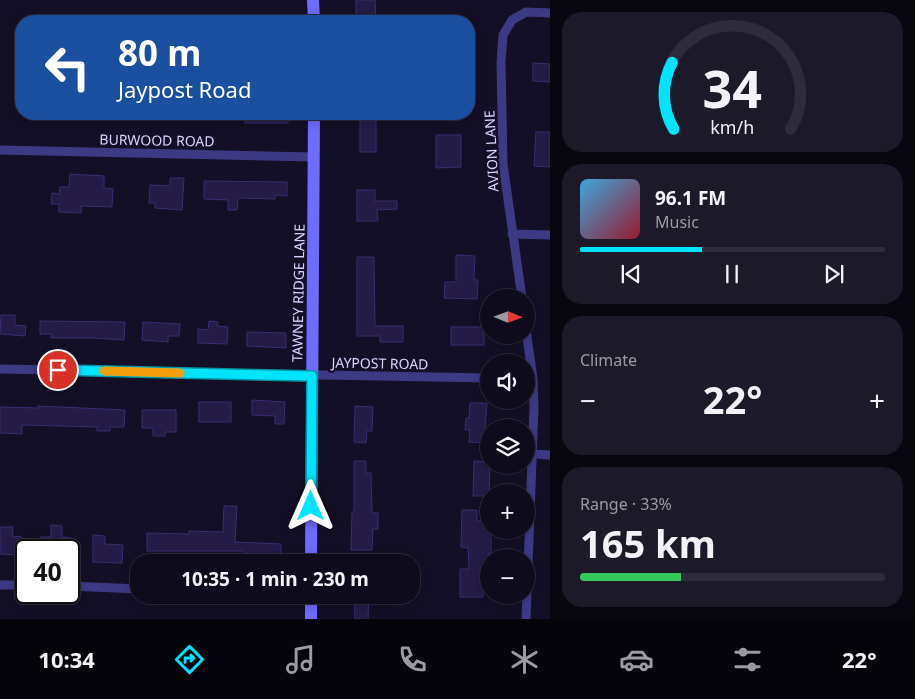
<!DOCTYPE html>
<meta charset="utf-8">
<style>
body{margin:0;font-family:"Noto Sans",sans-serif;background:#1c1929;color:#f1f3f6;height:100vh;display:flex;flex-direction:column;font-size:19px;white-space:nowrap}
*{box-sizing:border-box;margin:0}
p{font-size:16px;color:#9b9ba3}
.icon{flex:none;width:28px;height:28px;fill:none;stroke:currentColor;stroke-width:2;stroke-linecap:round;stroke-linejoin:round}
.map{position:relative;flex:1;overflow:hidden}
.panel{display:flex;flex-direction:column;gap:12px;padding:12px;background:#08060f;width:365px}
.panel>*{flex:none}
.hud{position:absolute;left:15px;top:15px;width:460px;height:105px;border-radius:20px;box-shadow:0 2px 12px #0003,0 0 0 1px #2e2b3b;background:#1a4fa0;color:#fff;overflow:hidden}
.needle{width:32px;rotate:91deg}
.buttons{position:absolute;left:480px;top:289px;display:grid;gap:10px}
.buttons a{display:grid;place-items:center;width:55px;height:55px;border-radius:50%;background:#0e0b1c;box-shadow:0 2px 12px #0003,0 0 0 1px #2e2b3b;font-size:25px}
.speed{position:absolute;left:15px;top:539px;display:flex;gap:10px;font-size:25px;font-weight:700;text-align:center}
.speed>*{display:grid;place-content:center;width:65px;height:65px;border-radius:50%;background:#0e0b1c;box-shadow:0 2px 12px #0003,0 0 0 1px #2e2b3b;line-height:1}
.speed .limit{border:2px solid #111;border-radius:8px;background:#fff;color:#111}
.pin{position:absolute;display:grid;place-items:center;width:42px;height:42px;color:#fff;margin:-21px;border:2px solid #fff;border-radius:50%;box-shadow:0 1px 5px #0007}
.me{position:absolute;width:55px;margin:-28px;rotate:0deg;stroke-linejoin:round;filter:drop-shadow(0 0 4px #0008)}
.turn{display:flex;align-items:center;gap:18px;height:105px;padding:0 20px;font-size:22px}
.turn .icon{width:65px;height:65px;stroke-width:2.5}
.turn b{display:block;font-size:35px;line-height:42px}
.big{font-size:38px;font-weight:700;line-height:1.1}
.panel .tile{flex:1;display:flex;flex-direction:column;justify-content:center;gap:8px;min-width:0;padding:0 18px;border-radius:20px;background:#1c1929}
.panel .dial{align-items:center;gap:0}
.dial svg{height:130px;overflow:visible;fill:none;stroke:#2e2b3b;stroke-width:7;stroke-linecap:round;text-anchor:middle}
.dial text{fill:#f1f3f6;stroke:none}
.song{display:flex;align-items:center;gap:15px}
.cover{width:60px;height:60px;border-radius:8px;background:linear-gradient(135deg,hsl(200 70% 55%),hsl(350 70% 35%))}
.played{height:5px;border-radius:2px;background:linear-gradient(90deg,#00e5ff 40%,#2e2b3b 40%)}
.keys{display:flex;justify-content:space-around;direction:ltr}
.heat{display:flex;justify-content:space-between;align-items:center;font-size:28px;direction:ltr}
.charge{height:8px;border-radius:4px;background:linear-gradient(90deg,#34c759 33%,#2e2b3b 0)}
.trip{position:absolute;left:130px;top:554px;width:290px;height:50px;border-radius:20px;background:#0e0b1c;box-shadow:0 2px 12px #0003,0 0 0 1px #2e2b3b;font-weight:700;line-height:50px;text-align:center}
.dock{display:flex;height:80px;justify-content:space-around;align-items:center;background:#06040b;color:#9b9ba3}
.dock .icon{width:35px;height:35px}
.dock .active{color:#00e5ff}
.dock b{font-size:22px;color:#f1f3f6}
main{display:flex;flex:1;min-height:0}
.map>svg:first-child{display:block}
.building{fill:#241b47;stroke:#3b2d73}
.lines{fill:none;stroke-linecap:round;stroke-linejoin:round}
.street{stroke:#3d3a85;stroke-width:9}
.secondary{stroke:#6f6bff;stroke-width:12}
.route-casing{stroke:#0095a6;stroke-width:12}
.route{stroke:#00e5ff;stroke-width:9}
.slow{stroke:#f59e0b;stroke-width:9}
.labels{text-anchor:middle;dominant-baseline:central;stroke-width:5;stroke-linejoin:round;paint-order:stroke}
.street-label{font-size:14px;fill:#d9d4ff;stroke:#130f26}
</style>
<main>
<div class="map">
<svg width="550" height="619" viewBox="0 0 550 619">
<rect width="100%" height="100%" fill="#130f26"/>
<g class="building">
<path d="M356,0H375L376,21H356Z"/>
<path d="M533,63L550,64V82L533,81Z"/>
<rect x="245" y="114" width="43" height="9"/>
<rect x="360" y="121" width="16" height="31"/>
<path d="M536,132H550V167L534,166Z"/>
<path d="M436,135H461V167L436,168Z"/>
<path d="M70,174L104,176V188L113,189L112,207L81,206V213L59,212V204H51L52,193L59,194L60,187H69Z"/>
<path d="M170,178H184L182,210L155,208V203H149L150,185L170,186Z"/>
<path d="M204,181L287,182V196L275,195V199L238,198L237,210H228V200L204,199Z"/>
<path d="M357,190H375V201H397V209L377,210L378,221H357Z"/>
<path d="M456,255L475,256L474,280H478L477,299L444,298L445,282H456Z"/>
<path d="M357,257H374L375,326H403V342H380V336H357Z"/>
<path d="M1,315H15V325L26,326L25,336L0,334Z"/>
<path d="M40,321L125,322L124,340L93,338H51V334H40Z"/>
<path d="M209,321L218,322L217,326L228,327L227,344L198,343V329L208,330Z"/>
<path d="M143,322L180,324L179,336H168V342L142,340Z"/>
<rect x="451" y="327" width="33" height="18"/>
<path d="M247,332L286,333V348L247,346Z"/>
<path d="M252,400L285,402L284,424H275V416L252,415Z"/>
<rect x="199" y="402" width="32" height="20"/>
<path d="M470,403H487L484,443L469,442L470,430H465L466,418H469Z"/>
<path d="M38,406L125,410L124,427H110V431H97V427L22,425V434L0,433V407L38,408Z"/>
<path d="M355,406L373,407L372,431H367L366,443L354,442Z"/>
<path d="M142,410H176V432H165V436H153V428H142Z"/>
<path d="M354,461H366V473H371L372,513H378V529H373L372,550H351L352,512H354Z"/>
<path d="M474,461L489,462V465H490L489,496H473Z"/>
<path d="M224,506H237L235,542L281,544V561L244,560V551H147V533L189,534V531L223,532Z"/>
<path d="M462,510H477V521H489V530H491V553H489V583H483V597H460V569H469L468,548L461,547Z"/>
<path d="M51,525L62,526V537L71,538L70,550H41V537H51Z"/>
<path d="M0,527H13L12,536L22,537L21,555L0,554Z"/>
<path d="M93,535L105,536V544L123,545L122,563L93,562Z"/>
<path d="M354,595H369L368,619H355Z"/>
</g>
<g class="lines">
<g class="street">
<path d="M0,150L314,157"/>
<path d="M512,234L550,235"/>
<path d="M522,298L503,164L501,62L503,35L512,20L526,12L550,13"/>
<path d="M0,369L489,378"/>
<path d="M533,454L550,455"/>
<path d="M0,585H26"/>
<path d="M69,586L139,589"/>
<path d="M526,619L534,408L533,379L526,330"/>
</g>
<g class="secondary">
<path d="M313,0L314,21"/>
<path d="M311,562L314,114"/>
<path d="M311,595V619"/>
</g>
</g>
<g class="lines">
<defs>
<path id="route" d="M58,370L312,376L311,506"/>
</defs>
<use href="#route" class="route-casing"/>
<use href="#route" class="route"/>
<path class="slow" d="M104,371L180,373"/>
</g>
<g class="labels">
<g class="street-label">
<text transform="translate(157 140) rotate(1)">BURWOOD ROAD</text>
<text transform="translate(491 151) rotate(-93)">AVION LANE</text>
<text transform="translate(298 293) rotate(-89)">TAWNEY RIDGE LANE</text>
<text transform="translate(380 363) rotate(1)">JAYPOST ROAD</text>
</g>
</g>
</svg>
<div class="buttons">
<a><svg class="needle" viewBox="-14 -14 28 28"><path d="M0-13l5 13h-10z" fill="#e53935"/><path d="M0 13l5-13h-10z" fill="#9b9ba3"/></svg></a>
<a><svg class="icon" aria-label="sound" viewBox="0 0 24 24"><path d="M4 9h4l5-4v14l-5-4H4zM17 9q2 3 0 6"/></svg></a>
<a><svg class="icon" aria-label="layers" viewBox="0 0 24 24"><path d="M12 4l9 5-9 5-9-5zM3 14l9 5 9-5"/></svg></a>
<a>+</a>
<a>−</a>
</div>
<div class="speed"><div class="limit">40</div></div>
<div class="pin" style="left:58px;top:370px;background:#d93025"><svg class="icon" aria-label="arrive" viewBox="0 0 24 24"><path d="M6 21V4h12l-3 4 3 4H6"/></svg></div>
<svg class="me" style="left:311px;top:506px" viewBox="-20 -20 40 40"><path d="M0-17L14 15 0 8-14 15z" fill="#00e5ff" stroke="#fff" stroke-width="4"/></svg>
<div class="trip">10:35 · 1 min · 230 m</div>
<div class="hud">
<div class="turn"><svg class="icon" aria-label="left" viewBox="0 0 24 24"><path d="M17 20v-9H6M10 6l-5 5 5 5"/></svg><div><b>80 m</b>Jaypost Road</div></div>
</div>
</div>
<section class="panel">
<div class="tile dial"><svg viewBox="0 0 100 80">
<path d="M14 69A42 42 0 1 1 86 69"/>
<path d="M14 69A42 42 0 0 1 13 28" stroke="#00e5ff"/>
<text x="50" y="56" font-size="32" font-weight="700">34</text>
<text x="50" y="72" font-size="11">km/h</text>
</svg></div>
<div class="tile">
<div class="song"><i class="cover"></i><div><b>96.1 FM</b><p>Music</p></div></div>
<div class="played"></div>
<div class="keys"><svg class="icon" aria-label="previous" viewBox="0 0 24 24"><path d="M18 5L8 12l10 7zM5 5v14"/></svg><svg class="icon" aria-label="pause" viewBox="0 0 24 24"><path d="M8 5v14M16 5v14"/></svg><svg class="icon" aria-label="next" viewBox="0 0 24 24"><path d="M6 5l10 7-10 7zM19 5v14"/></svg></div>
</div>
<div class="tile"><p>Climate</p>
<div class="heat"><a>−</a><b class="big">22°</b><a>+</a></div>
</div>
<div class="tile"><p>Range · 33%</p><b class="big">165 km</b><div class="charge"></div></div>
</section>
</main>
<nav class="dock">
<b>10:34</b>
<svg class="icon active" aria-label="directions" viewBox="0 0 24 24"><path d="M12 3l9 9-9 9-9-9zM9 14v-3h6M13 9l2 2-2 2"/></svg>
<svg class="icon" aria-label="music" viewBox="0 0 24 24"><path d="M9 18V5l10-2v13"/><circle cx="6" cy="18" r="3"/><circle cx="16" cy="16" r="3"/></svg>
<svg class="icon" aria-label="phone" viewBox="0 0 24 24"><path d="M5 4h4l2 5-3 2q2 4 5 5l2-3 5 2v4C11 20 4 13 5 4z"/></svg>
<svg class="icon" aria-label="climate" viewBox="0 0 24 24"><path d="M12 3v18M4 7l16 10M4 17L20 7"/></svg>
<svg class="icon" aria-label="car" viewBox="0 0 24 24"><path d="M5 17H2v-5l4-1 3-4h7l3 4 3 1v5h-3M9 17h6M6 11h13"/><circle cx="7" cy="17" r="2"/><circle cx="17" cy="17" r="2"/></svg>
<svg class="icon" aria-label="filters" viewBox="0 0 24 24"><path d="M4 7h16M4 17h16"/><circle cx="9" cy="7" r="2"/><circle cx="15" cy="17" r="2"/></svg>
<b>22°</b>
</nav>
